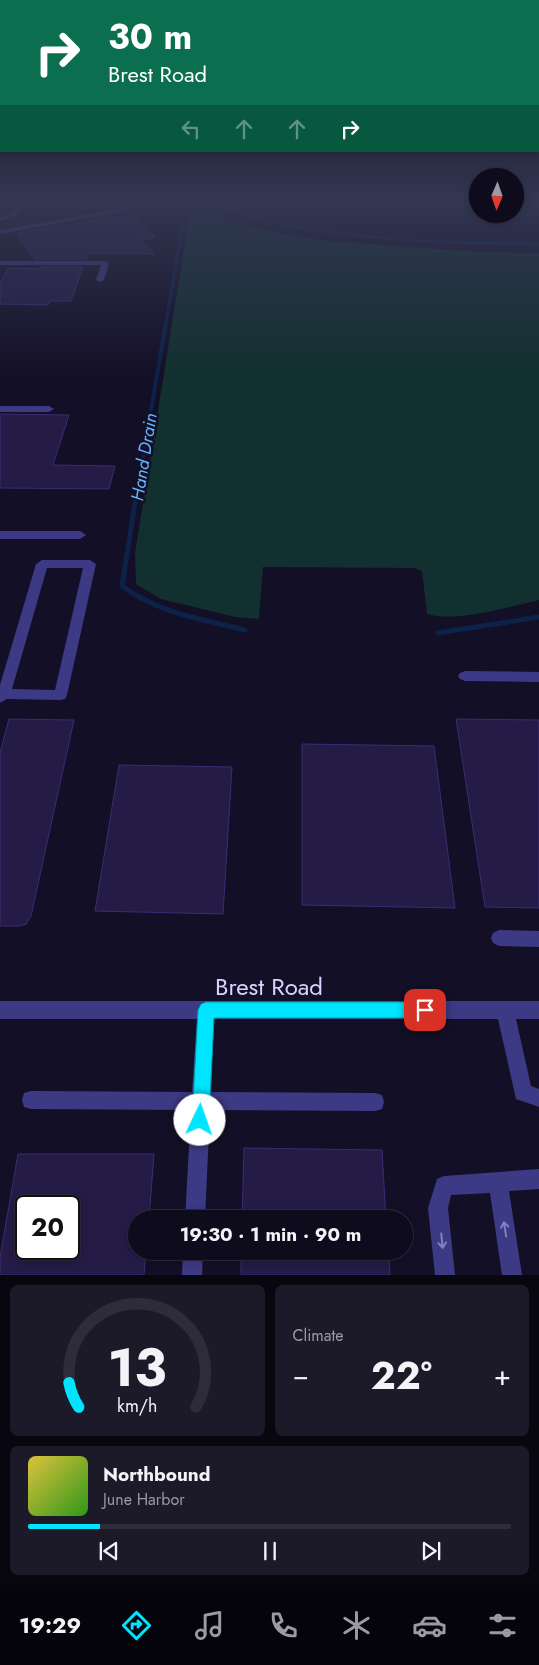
<!DOCTYPE html>
<meta charset="utf-8">
<style>
body{margin:0;font-family:Jost,sans-serif;background:#1c1929;color:#f1f3f6;height:100vh;display:flex;flex-direction:column;font-size:19px;white-space:nowrap}
*{box-sizing:border-box;margin:0}
p{font-size:16px;color:#9b9ba3}
.icon{flex:none;width:28px;height:28px;fill:none;stroke:currentColor;stroke-width:2;stroke-linecap:round;stroke-linejoin:round}
.map{position:relative;height:1275px;overflow:hidden}
.sheet{display:flex;flex-direction:column;gap:10px;padding:10px;background:#08060f;flex:1}
.sheet>*{flex:none}
.hud{position:absolute;left:0px;top:0px;width:540px;height:152px;box-shadow:0 2px 8px #0003,0 0 0 1px #2e2b3b;background:#0b6e4f;color:#fff;overflow:hidden}
.needle{width:32px;rotate:182deg}
.buttons{position:absolute;left:469px;top:168px;display:grid;gap:10px}
.buttons a{display:grid;place-items:center;width:55px;height:55px;border-radius:50%;background:#0e0b1c;box-shadow:0 2px 8px #0003,0 0 0 1px #2e2b3b;font-size:25px}
.speed{position:absolute;left:15px;top:1195px;display:flex;gap:10px;font-size:25px;font-weight:700;text-align:center}
.speed>*{display:grid;place-content:center;width:65px;height:65px;border-radius:50%;background:#0e0b1c;box-shadow:0 2px 8px #0003,0 0 0 1px #2e2b3b;line-height:1}
.speed .limit{border:2px solid #111;border-radius:8px;background:#fff;color:#111}
.pin{position:absolute;display:grid;place-items:center;width:42px;height:42px;color:#fff;margin:-21px;border-radius:10px;box-shadow:0 2px 8px #0006}
.me{position:absolute;width:55px;margin:-28px;rotate:3deg;stroke-linejoin:round;filter:drop-shadow(0 0 4px #0008)}
.turn{display:flex;align-items:center;gap:18px;height:105px;padding:0 25px;font-size:22px}
.turn .icon{width:65px;height:65px;stroke-width:2.5}
.turn b{display:block;font-size:35px;line-height:42px}
.lanes{display:flex;align-items:center;height:48px;padding:0 25px;background:#0003;justify-content:center;gap:25px;direction:ltr}
.lanes .off{opacity:.35}
.big{font-size:38px;font-weight:700;line-height:1.1}
.sheet .card{flex:1;display:flex;flex-direction:column;justify-content:center;gap:8px;min-width:0;padding:0 18px;border-radius:8px;background:#1c1929}
.sheet .dial{align-items:center;gap:0}
.dial svg{height:130px;overflow:visible;fill:none;stroke:#2e2b3b;stroke-width:7;stroke-linecap:round;text-anchor:middle}
.dial text{fill:#f1f3f6;stroke:none}
.song{display:flex;align-items:center;gap:15px}
.cover{width:60px;height:60px;border-radius:8px;background:linear-gradient(135deg,hsl(50 70% 55%),hsl(110 70% 35%))}
.played{height:5px;border-radius:2px;background:linear-gradient(90deg,#00e5ff 15%,#2e2b3b 15%)}
.keys{display:flex;justify-content:space-around;direction:ltr}
.heat{display:flex;justify-content:space-between;align-items:center;font-size:28px;direction:ltr}
.sheet .tiles{flex:1;display:grid;gap:10px;grid-template-columns:1fr 1fr}
.card:last-child{grid-column:span 2}
.trip{position:absolute;left:128px;top:1210px;width:285px;height:50px;border-radius:25px;background:#0e0b1c;box-shadow:0 2px 8px #0003,0 0 0 1px #2e2b3b;font-weight:700;line-height:50px;text-align:center}
.menu{display:flex;height:80px;justify-content:space-around;align-items:center;background:#06040b;color:#9b9ba3}
.menu .icon{width:35px;height:35px}
.menu .current{color:#00e5ff}
.menu b{font-size:22px;color:#f1f3f6}
.map>svg:first-child{display:block}
.green{fill:#12302f}
.lines{fill:none;stroke-linecap:round;stroke-linejoin:round}
.stream-far2{stroke:#0c2248;stroke-width:3}
.stream-far1{stroke:#0c2248;stroke-width:4}
.stream{stroke:#0c2248;stroke-width:5}
.building{fill:#241b47;stroke:#3b2d73;fill-rule:evenodd}
.minor{fill:#3d3a85;fill-rule:evenodd}
.oneway{stroke:#837fbc}
.route{fill:#00e5ff;stroke:#0095a6}
.labels{text-anchor:middle;dominant-baseline:central;stroke-width:5;stroke-linejoin:round;paint-order:stroke}
.far-water-label{font-size:18px;font-style:italic;fill:#62b6ff;stroke:#130f26}
.near-street-label{font-size:24px;fill:#d9d4ff;stroke:#130f26}
</style>
<div class="map">
<svg width="539" height="1275" viewBox="0 0 539 1275">
<rect width="100%" height="100%" fill="#130f26"/>
<path class="green" d="M198,207L223,220L287,235L328,241L480,252L539,253V600C509,607 456,623 427,614L422,571L414,568L263,567L259,619L235,617L161,599L136,584L135,553L189,218Z"/>
<g class="lines">
<g class="stream-far2">
<path d="M207,199C241,217 278,224 316,230C390,242 464,243 539,244"/>
<path d="M165,329L183,222L191,199"/>
</g>
<path class="stream-far1" d="M137,492L165,328"/>
<g class="stream">
<path d="M137,490L122,586C158,613 202,619 245,630"/>
<path d="M438,633L539,617"/>
</g>
</g>
<g class="building">
<path d="M134,214L155,237L141,240L154,254L88,253L86,259H35L17,233Z"/>
<path d="M40,267H83L71,301H50L48,305L0,304V284L7,270L11,268L41,269Z"/>
<path d="M0,414L69,415L53,465L115,466L109,489L0,488Z"/>
<path d="M9,719L74,720L31,916L26,924L20,926H0V753Z"/>
<path d="M456,719L539,720V908L485,907Z"/>
<path d="M302,744L434,746L455,908L302,905Z"/>
<path d="M119,765L232,767L223,914L95,911Z"/>
<path d="M244,1148L382,1150L386,1219H242Z"/>
<path d="M18,1154H154L149,1219H136V1251H146L144,1275H0V1257ZM26,1206H69V1249H26Z"/>
<path d="M241,1251H389L390,1275H241Z"/>
</g>
<g class="lines">
<g class="minor">
<path d="M28,199H35L15,216L0,221V217L11,214Z"/>
<path d="M123,208L125,209V211L0,234V230Z"/>
<path d="M0,261H105L109,263L104,280L100,282L96,280L101,265H0Z"/>
<path d="M0,406H49L54,409L49,412H0Z"/>
<path d="M0,531H80L86,535L80,539H0Z"/>
<path d="M42,560H90L96,564L67,695L65,699L60,700L7,699L0,703V685L36,564ZM47,568H83L55,690L12,689Z"/>
<path d="M465,671L539,672V682L465,681L460,679L458,676L460,673Z"/>
<path d="M499,930L539,931V947L499,946L493,943L491,938L493,933Z"/>
<path d="M0,1001H539V1019H516L531,1086L539,1089V1107L516,1099L498,1019H214L211,1092L375,1093L382,1095L384,1102L382,1109L375,1111L210,1110L205,1219H185L191,1110L31,1109L24,1107L22,1100L24,1093L31,1091L192,1092L197,1019H0Z"/>
<path d="M539,1169V1189L509,1191L522,1275H502L490,1193L451,1195L448,1208L455,1275H435L428,1208L437,1179L444,1176Z"/>
<path d="M183,1251H203L202,1275H182Z"/>
</g>
</g>
<defs><path id="oneway-shaft" d="M-6 0H5M1.5-3L5.5 0L1.5 3" fill="none" stroke-width="1.6" stroke-linecap="round" stroke-linejoin="round" transform="scale(1.25)"/></defs>
<g class="oneway">
<use href="#oneway-shaft" transform="translate(505 1229) rotate(-99)"/>
<use href="#oneway-shaft" transform="translate(442 1241) rotate(84)"/>
</g>
<linearGradient id="sky" x2="0" y2="1"><stop stop-color="#0a0815"/><stop offset="0.53" stop-color="#333752"/><stop offset="1" stop-color="#333752" stop-opacity="0"/></linearGradient>
<rect width="539" height="377" fill="url(#sky)"/>
<path class="route" d="M206,1002H425L431,1004L433,1010L431,1015L425,1018H214L209,1120L206,1126L200,1129L194,1126L192,1120L198,1010L201,1004Z"/>
<g class="labels">
<g class="far-water-label">
<text transform="translate(144 457) rotate(-81)">Hand Drain</text>
</g>
<g class="near-street-label">
<text x="269" y="986">Brest Road</text>
</g>
</g>
</svg>
<div class="buttons">
<a><svg class="needle" viewBox="-14 -14 28 28"><path d="M0-13l5 13h-10z" fill="#e53935"/><path d="M0 13l5-13h-10z" fill="#9b9ba3"/></svg></a>
</div>
<div class="speed"><div class="limit">20</div></div>
<div class="pin" style="left:425px;top:1010px;background:#d93025"><svg class="icon" aria-label="arrive" viewBox="0 0 24 24"><path d="M6 21V4h12l-3 4 3 4H6"/></svg></div>
<svg class="me" style="left:200px;top:1120px" viewBox="-20 -20 40 40"><circle r="19" fill="#fff"/><path d="M0-13L10 11 0 6-10 11z" fill="#00e5ff"/></svg>
<div class="trip">19:30 · 1 min · 90 m</div>
<div class="hud">
<div class="turn"><svg class="icon" aria-label="right" viewBox="0 0 24 24"><path d="M7 20v-9h11M14 6l5 5-5 5"/></svg><div><b>30 m</b>Brest Road</div></div>
<div class="lanes"><svg class="icon off" aria-label="left" viewBox="0 0 24 24"><path d="M17 20v-9H6M10 6l-5 5 5 5"/></svg><svg class="icon off" aria-label="ahead" viewBox="0 0 24 24"><path d="M12 20V5M6 11l6-6 6 6"/></svg><svg class="icon off" aria-label="ahead" viewBox="0 0 24 24"><path d="M12 20V5M6 11l6-6 6 6"/></svg><svg class="icon" aria-label="right" viewBox="0 0 24 24"><path d="M7 20v-9h11M14 6l5 5-5 5"/></svg></div>
</div>
</div>
<section class="sheet">
<div class="tiles">
<div class="card dial"><svg viewBox="0 0 100 80">
<path d="M14 69A42 42 0 1 1 86 69"/>
<path d="M14 69A42 42 0 0 1 8 54" stroke="#00e5ff"/>
<text x="50" y="56" font-size="32" font-weight="700">13</text>
<text x="50" y="72" font-size="11">km/h</text>
</svg></div>
<div class="card"><p>Climate</p>
<div class="heat"><a>−</a><b class="big">22°</b><a>+</a></div>
</div>
<div class="card">
<div class="song"><i class="cover"></i><div><b>Northbound</b><p>June Harbor</p></div></div>
<div class="played"></div>
<div class="keys"><svg class="icon" aria-label="previous" viewBox="0 0 24 24"><path d="M18 5L8 12l10 7zM5 5v14"/></svg><svg class="icon" aria-label="pause" viewBox="0 0 24 24"><path d="M8 5v14M16 5v14"/></svg><svg class="icon" aria-label="next" viewBox="0 0 24 24"><path d="M6 5l10 7-10 7zM19 5v14"/></svg></div>
</div>
</div>
</section>
<nav class="menu">
<b>19:29</b>
<svg class="icon current" aria-label="directions" viewBox="0 0 24 24"><path d="M12 3l9 9-9 9-9-9zM9 14v-3h6M13 9l2 2-2 2"/></svg>
<svg class="icon" aria-label="music" viewBox="0 0 24 24"><path d="M9 18V5l10-2v13"/><circle cx="6" cy="18" r="3"/><circle cx="16" cy="16" r="3"/></svg>
<svg class="icon" aria-label="phone" viewBox="0 0 24 24"><path d="M5 4h4l2 5-3 2q2 4 5 5l2-3 5 2v4C11 20 4 13 5 4z"/></svg>
<svg class="icon" aria-label="climate" viewBox="0 0 24 24"><path d="M12 3v18M4 7l16 10M4 17L20 7"/></svg>
<svg class="icon" aria-label="car" viewBox="0 0 24 24"><path d="M5 17H2v-5l4-1 3-4h7l3 4 3 1v5h-3M9 17h6M6 11h13"/><circle cx="7" cy="17" r="2"/><circle cx="17" cy="17" r="2"/></svg>
<svg class="icon" aria-label="filters" viewBox="0 0 24 24"><path d="M4 7h16M4 17h16"/><circle cx="9" cy="7" r="2"/><circle cx="15" cy="17" r="2"/></svg>
</nav>
